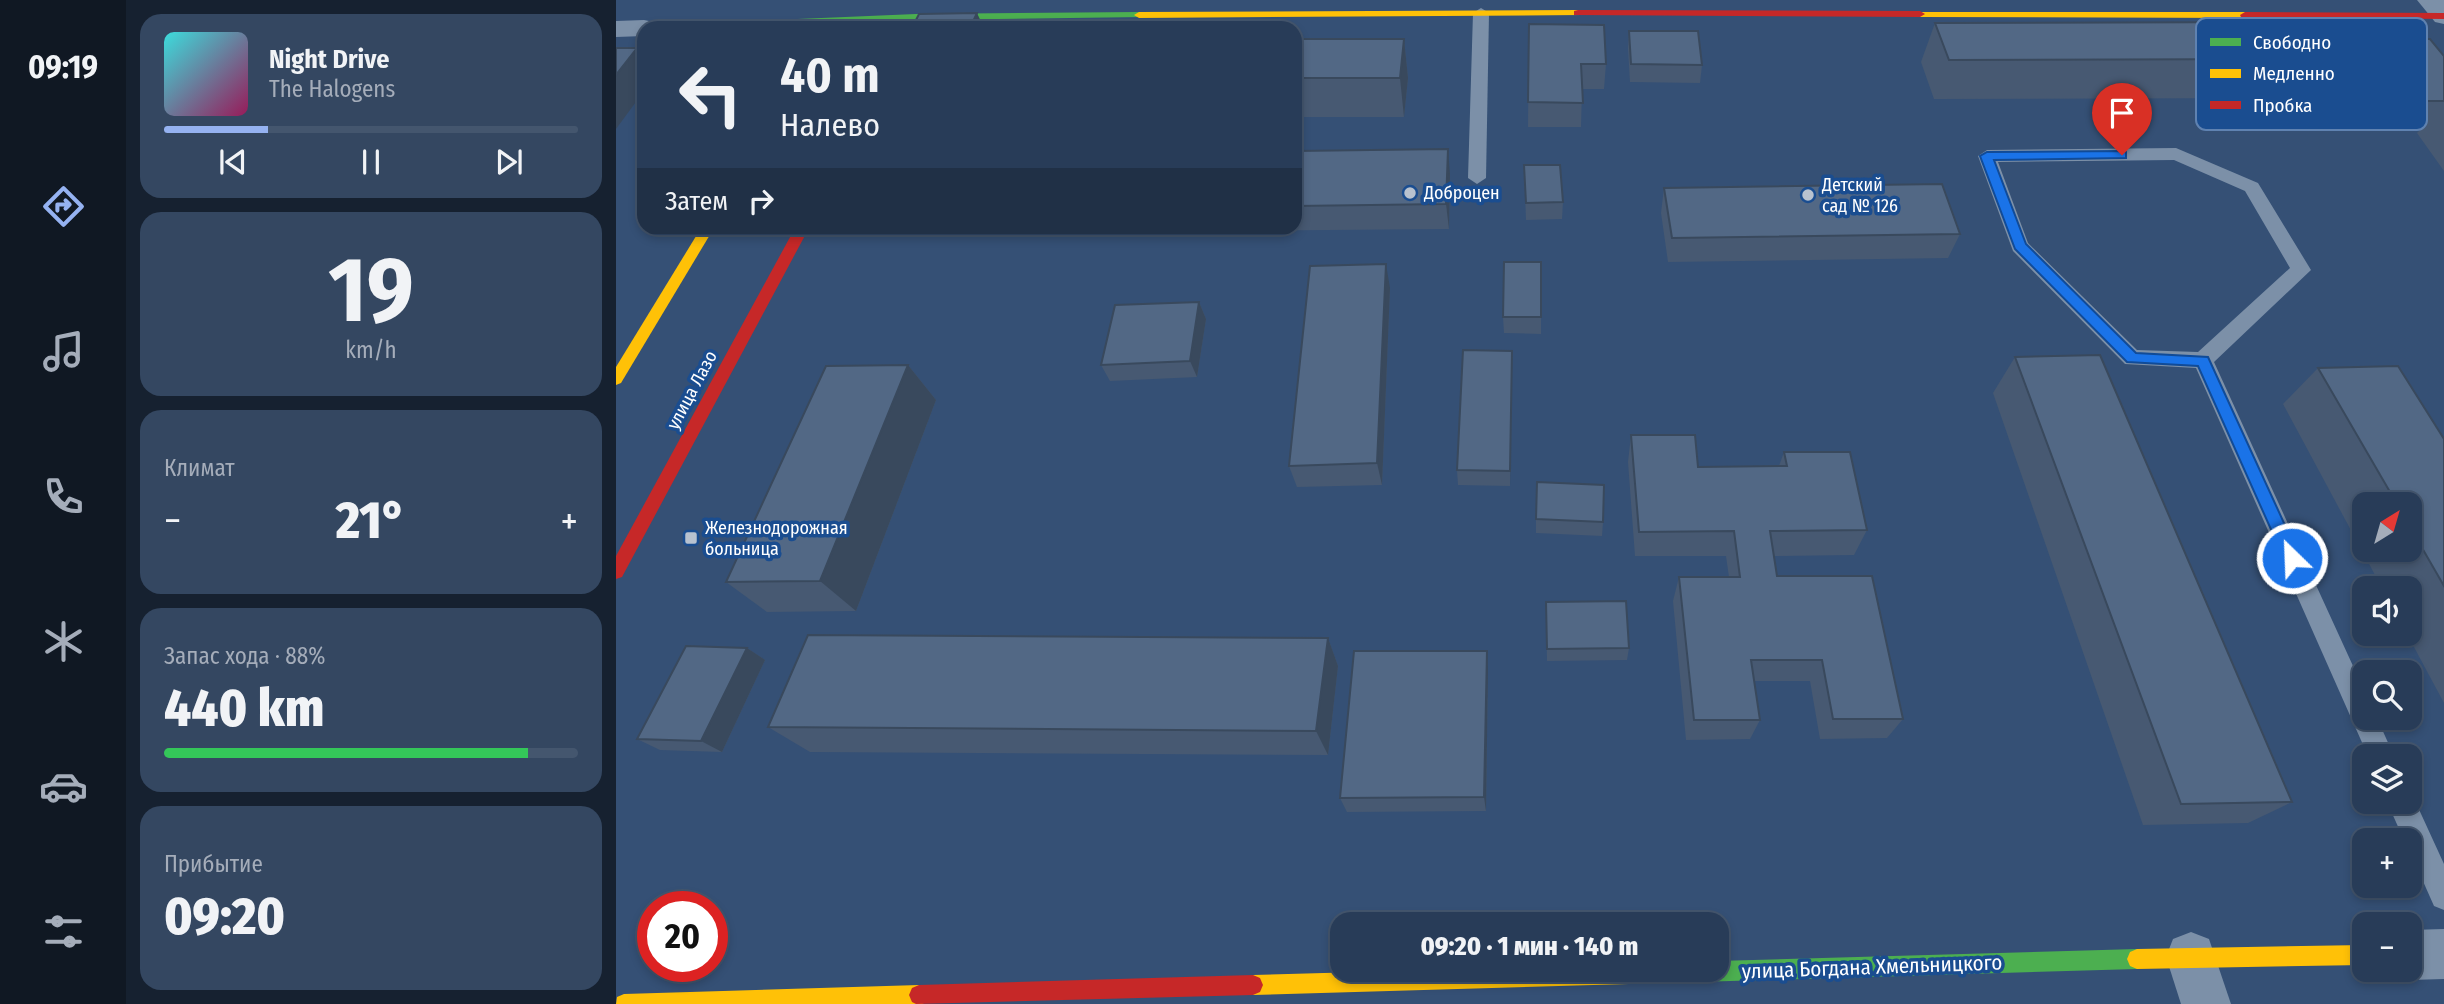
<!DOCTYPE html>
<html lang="ru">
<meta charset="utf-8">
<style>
body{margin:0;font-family:"Fira Sans Condensed",sans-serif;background:#344761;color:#f1f3f6;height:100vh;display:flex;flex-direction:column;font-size:26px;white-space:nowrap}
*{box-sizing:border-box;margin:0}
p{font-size:23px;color:#a5adba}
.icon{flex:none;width:38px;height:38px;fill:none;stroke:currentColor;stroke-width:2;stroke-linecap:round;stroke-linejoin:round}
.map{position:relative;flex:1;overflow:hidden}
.panel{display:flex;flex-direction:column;gap:14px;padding:14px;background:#162130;width:490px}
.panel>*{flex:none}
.hud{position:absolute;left:21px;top:21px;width:665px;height:214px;border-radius:21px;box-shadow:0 4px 10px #0003,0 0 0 2px #44566e;background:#283c58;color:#f1f3f6;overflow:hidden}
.needle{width:46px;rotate:37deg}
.tools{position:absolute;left:1736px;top:492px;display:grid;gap:14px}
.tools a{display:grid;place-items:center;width:70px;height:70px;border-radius:14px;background:#283c58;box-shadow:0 4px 10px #0003,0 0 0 2px #44566e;font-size:35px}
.speed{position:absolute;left:21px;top:891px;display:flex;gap:14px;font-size:35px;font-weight:700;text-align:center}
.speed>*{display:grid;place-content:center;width:91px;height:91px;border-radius:50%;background:#283c58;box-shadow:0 4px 10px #0003,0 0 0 2px #44566e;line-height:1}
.speed .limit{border:10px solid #d22;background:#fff;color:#111}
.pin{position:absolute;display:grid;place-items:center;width:60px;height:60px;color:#fff;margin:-72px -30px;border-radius:50% 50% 50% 0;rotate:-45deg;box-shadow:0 0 7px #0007}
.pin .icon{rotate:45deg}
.me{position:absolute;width:77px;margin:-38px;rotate:336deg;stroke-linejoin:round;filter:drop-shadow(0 0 5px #0008)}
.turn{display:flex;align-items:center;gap:24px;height:147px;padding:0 28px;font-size:32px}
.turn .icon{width:91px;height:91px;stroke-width:2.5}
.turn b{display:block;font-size:49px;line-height:60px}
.then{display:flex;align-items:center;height:66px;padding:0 28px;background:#0003;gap:14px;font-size:26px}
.big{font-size:52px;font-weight:800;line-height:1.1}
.panel .tile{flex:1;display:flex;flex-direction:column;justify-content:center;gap:10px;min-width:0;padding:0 24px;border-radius:21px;background:#344761}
.panel .dial{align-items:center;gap:0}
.dial b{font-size:91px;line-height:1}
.song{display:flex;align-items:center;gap:21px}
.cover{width:84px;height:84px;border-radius:10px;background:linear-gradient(135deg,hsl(180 70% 55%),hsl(330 70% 35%))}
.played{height:7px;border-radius:4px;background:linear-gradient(90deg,#95b2f1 25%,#44566e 25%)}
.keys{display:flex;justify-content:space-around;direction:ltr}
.heat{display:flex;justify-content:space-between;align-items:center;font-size:38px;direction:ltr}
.charge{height:10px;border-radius:5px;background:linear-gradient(90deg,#34c759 88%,#44566e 0)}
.trip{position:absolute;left:714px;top:912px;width:399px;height:70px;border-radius:21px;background:#283c58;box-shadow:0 4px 10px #0003,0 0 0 2px #44566e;font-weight:800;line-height:70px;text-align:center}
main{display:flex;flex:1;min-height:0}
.menu{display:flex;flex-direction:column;width:126px;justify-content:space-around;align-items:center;background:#101823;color:#a5adba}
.menu .icon{width:49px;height:49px}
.menu .on{color:#95b2f1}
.menu b{font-size:32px;color:#f1f3f6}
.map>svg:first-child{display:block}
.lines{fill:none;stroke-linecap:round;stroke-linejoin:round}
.lane{fill:#7c90a8;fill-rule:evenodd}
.street{fill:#7c90a8;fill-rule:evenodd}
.fast{fill:#4caf50;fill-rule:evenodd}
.slow{fill:#ffc107;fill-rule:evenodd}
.jam{fill:#c62828;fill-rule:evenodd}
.wall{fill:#475972;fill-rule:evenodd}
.shaded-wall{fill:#39495d}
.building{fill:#526885;stroke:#39495d;stroke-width:2}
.route{fill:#1a73e8;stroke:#114b97;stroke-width:2}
.poi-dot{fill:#b8c2cf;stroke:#1a4d90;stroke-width:2.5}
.labels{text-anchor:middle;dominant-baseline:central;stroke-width:7;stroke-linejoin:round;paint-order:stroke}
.poi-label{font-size:18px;fill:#fff;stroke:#1a4d90;text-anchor:start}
.street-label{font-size:18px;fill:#fff;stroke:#1a4d90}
.near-street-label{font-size:21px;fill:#fff;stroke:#1a4d90}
.key{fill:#1a4d90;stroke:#5f82b1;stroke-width:2}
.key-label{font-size:19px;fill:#fff}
</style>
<main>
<nav class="menu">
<b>09:19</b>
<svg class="icon on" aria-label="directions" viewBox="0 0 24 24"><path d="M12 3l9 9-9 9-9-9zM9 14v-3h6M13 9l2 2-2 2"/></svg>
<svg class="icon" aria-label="music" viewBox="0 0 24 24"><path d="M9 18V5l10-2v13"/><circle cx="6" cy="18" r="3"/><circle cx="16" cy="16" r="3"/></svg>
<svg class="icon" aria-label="phone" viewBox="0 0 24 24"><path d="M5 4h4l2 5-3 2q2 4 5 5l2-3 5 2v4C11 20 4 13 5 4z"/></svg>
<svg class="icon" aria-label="climate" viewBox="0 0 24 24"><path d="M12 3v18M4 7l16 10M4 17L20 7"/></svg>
<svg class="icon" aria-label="car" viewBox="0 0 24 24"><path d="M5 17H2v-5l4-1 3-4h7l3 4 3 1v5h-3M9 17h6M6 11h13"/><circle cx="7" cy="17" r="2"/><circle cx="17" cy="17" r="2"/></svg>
<svg class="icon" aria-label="filters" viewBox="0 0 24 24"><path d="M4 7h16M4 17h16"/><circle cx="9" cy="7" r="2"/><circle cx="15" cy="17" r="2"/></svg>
</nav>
<section class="panel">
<div class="tile">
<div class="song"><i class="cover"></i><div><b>Night Drive</b><p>The Halogens</p></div></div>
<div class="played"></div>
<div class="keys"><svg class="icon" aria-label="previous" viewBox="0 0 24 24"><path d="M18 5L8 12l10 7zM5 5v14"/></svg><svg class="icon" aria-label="pause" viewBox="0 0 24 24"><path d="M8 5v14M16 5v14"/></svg><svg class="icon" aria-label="next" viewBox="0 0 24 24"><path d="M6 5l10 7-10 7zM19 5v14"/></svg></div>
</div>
<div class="tile dial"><b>19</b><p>km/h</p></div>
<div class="tile"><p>Климат</p>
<div class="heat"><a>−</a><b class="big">21°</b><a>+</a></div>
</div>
<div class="tile"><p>Запас хода · 88%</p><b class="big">440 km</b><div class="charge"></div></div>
<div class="tile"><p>Прибытие</p><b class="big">09:20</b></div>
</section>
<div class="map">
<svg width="1828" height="1004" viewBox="0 0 1828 1004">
<rect width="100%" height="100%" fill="#355075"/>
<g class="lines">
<g class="lane">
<path d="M865,8L873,13L870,178L861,184L852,178L857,13Z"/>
<path d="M1560,148L1642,183L1695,270L1598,362L1748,690V718H1761L1778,756H1752L1580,368L1509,364L1397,251L1362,156L1371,150ZM1558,160L1629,191L1674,268L1582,352L1521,350L1412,243L1382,162Z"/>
<path d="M1795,792L1828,864V910L1818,906L1794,852V840H1788L1771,802H1794Z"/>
</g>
<g class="street">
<path d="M1801,0H1828V24L1819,22Z"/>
<path d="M28,20L38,22L41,28H28V36L0,37V21Z"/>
<path d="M1828,929V979L1794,980L1776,973L1775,970H1794V930Z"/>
<path d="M1575,932L1593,939L1615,1004H1565L1550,957L1557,939Z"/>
</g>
<g class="fast">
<path d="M523,12L527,13V17L300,20L119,28H35L41,25L300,14Z"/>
<path d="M1521,949L1528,952L1531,959L1528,966L1521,969L1082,982L1075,979L1072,972L1073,970H1101V961Z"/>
</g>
<g class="slow">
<path d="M962,10L966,11V15L523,18L518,15L523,12Z"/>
<path d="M1300,12H1629L1634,15L1629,18L1304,17L1299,14Z"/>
<path d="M85,228H98L5,383L0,385V367Z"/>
<path d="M1748,945V965L1521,969L1514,966L1511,959L1514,952L1521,949Z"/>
<path d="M816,970H1091L1092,972L1089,979L1082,982L637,995L630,992L627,985L630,978L637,975Z"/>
<path d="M303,985L310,988L313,995L310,1002L306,1004H0L1,997L8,994Z"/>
</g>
<g class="jam">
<path d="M962,10L1304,11L1309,14L1304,17L958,15V11Z"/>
<path d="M1629,12L1828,13V19L1625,17L1624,15Z"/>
<path d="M179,228H193L6,577L0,579V556Z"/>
<path d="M637,975L644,978L647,985L644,992L637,995L300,1004L296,1002L293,995L296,988L303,985Z"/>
</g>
</g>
<g class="wall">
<path d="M1319,23L1690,59L1662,98L1318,99L1305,62Z"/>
<path d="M913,24L990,64L988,89H966L965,127H912Z"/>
<path d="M1013,31L1086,65L1084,83L1014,82L1012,48Z"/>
<path d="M679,39H788L792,78L788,117H679Z"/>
<path d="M1717,39L1828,56V171L1801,133L1808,126H1743L1699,64Z"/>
<path d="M679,151L834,174L833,229L604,231L603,228H679Z"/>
<path d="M908,165L947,202L946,219L910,220Z"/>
<path d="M1048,188L1344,234L1332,258L1052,262L1045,213Z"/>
<path d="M925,262V334L888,333L887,317Z"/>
<path d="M774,288L766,485L681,487L673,466Z"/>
<path d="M583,302L590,319L581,377L494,381L485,365Z"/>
<path d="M896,351L894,486L842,485L841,470Z"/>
<path d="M1399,357L1676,802L1632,823L1527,825L1377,393Z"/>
<path d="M292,365L320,400L240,611L151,612L110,582Z"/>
<path d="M1702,368L1828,439V703L1791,634H1794V588H1766L1667,404ZM1748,504H1794V550H1748Z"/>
<path d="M1015,435L1082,467L1163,466L1168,452L1251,530L1238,555L1157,556L1161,576L1287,719L1271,738L1204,739L1194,681H1138L1144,720L1134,739L1070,740L1057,601L1063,577H1113L1110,556H1019L1012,462Z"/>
<path d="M920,519L987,522L986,536L920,533Z"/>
<path d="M930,602L1013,648L1011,660L931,661Z"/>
<path d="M712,638L722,666L712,755L194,752L152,727Z"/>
<path d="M131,648L149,660L106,752L44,750L21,739Z"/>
<path d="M872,669L870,811L731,812L724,798Z"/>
</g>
<g class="shaded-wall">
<path d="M361,13L368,28H354Z"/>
<path d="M788,39L792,78L788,117L784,78Z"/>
<path d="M21,48L28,56V91L0,129V75Z"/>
<path d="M832,149L834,174L833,229L830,204Z"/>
<path d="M770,264L774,288L766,485L761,463Z"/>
<path d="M583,302L590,319L581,377L574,361Z"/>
<path d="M896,351V367L894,486V471Z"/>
<path d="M292,365L320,400L240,611L204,581Z"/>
<path d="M712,638L722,666L712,755L700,731Z"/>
<path d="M131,648L149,660L106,752L85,741Z"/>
<path d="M871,651L872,669L870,811L868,797Z"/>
</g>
<g class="building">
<path d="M361,13L354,28H296L303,14Z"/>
<path d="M1664,22L1690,59L1333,60L1319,23Z"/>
<path d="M913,24L988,25L990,64H965L967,103L912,102Z"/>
<path d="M1013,31H1082L1086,65L1015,64Z"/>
<path d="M679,39H788L784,78H679Z"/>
<path d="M1717,39H1814L1828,56V101H1763Z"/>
<path d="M0,48H21L0,75Z"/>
<path d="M832,149L830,204L679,206V151Z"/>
<path d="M908,165H944L947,202L910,203Z"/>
<path d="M1326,184L1344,234L1056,238L1048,188Z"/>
<path d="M888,262H925V317H887Z"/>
<path d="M770,264L761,463L673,466L694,266Z"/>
<path d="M583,302L574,361L485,365L499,305Z"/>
<path d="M847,350L896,351L894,471L841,470Z"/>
<path d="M1484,355L1676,802L1565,804L1399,357Z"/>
<path d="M292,365L204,581L110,582L210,366Z"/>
<path d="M1782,366L1828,439V586L1794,527V504H1781L1702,368Z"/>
<path d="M1015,435H1079L1082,467L1171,466L1168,452H1234L1251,530L1154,531L1161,576H1256L1287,719H1217L1206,660H1135L1144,720H1078L1063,577H1124L1118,531L1023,532Z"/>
<path d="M921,482L988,485L987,522L920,519Z"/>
<path d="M1010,601L1013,648L931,649L930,602Z"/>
<path d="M192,635L712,638L700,731L152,727Z"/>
<path d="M70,646L131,648L85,741L21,739Z"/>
<path d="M738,651H871L868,797L724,798Z"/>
</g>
<path class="route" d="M1506,151L1510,152V158L1378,160L1410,244L1520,353L1592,357L1684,558L1682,563H1670L1582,366L1511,362L1399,249L1364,156L1371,152Z"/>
<g class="poi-dot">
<circle cx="794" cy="193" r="7"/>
<circle cx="1192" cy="195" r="7"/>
<rect x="68" y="531" width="14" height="14" rx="3.5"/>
</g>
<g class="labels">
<g class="poi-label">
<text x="1206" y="185">Детский<tspan x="1206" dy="21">сад № 126</tspan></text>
<text x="808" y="193">Доброцен</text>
<text x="89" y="528">Железнодорожная<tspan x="89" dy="21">больница</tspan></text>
</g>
<g class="street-label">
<text transform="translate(76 390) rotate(-62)">улица Лазо</text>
</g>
<g class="near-street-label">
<text transform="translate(1256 967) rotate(-2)">улица Богдана Хмельницкого</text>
</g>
</g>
<rect x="1580" y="18" width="231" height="112" rx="10" class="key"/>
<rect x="1594" y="38" width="31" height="8" fill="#4caf50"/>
<rect x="1594" y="69" width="31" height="9" fill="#ffc107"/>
<rect x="1594" y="101" width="31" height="8" fill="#c62828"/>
<g class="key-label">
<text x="1637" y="49">Свободно</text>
<text x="1637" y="80">Медленно</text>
<text x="1637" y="112">Пробка</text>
</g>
</svg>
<div class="tools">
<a><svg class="needle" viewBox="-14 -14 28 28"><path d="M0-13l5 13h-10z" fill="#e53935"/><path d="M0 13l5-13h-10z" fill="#a5adba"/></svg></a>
<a><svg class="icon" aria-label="sound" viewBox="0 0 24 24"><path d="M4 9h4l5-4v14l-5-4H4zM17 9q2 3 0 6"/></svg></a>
<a><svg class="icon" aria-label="search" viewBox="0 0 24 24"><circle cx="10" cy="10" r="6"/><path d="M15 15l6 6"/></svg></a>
<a><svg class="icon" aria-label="layers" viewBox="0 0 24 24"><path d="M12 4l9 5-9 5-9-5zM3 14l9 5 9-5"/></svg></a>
<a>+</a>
<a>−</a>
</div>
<div class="speed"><div class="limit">20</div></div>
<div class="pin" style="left:1506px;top:155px;background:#d93025"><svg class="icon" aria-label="arrive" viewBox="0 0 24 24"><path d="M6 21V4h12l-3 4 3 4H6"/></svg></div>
<svg class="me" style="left:1676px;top:558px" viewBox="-20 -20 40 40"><circle r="17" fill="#1a73e8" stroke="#fff" stroke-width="3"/><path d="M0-11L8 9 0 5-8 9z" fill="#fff"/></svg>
<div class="trip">09:20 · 1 мин · 140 m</div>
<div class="hud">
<div class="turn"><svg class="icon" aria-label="left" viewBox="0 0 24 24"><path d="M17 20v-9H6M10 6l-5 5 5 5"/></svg><div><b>40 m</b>Налево</div></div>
<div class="then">Затем<svg class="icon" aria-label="right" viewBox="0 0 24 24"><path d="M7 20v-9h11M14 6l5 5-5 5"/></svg></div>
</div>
</div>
</main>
